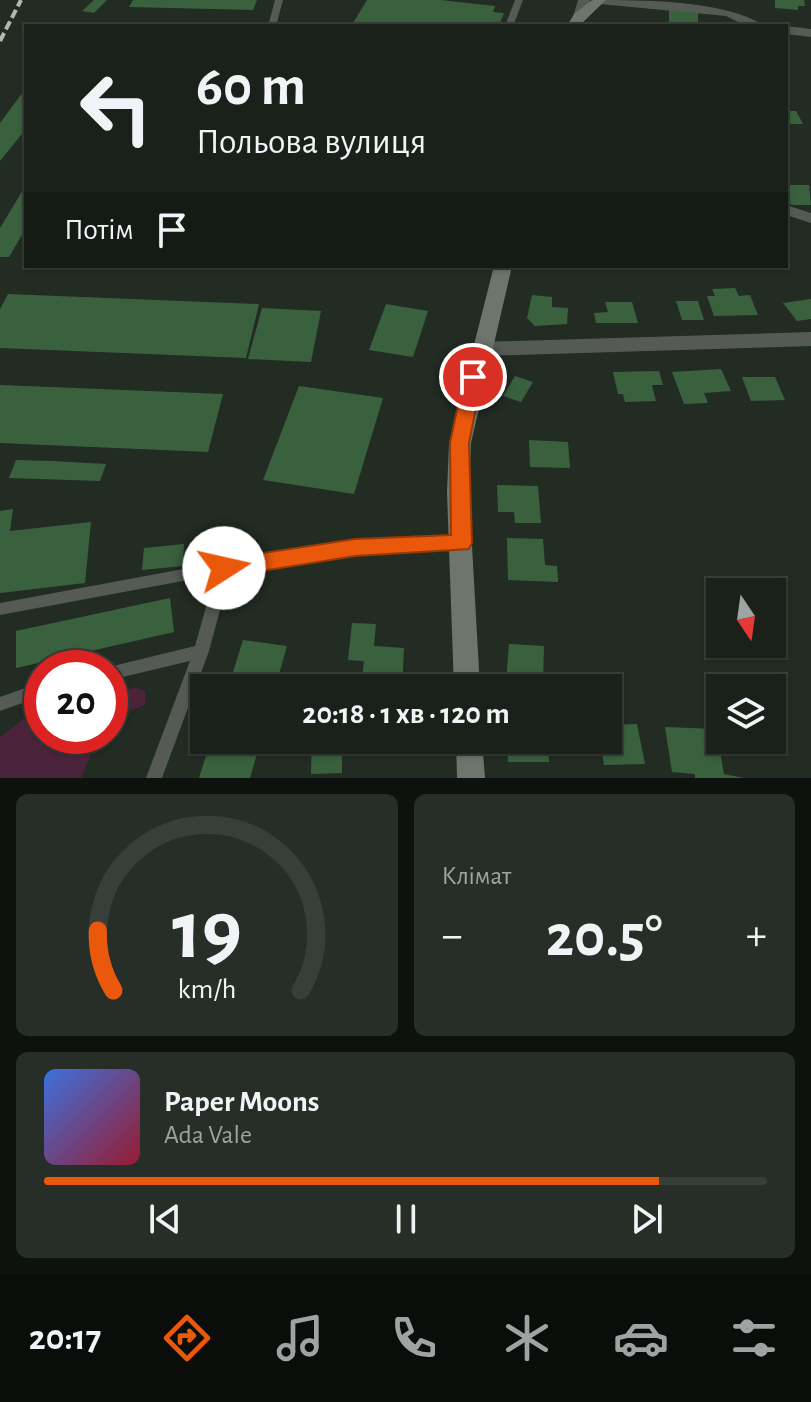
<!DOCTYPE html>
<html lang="uk">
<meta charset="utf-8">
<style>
body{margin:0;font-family:"Alegreya Sans",sans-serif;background:#272e27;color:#f1f3f6;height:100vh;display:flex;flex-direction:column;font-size:30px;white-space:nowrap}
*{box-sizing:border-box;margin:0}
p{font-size:26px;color:#9fa3a2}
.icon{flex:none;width:44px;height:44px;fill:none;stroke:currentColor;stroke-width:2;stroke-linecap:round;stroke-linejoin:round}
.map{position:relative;height:778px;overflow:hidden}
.sheet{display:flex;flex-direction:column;gap:16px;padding:16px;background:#0e120e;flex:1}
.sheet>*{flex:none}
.top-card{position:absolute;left:24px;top:24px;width:764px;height:244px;border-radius:0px;box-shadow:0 2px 6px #0004,0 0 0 2px #383e39;background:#1a211a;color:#f1f3f6;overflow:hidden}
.needle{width:52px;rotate:167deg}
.fabs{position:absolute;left:706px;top:578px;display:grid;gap:16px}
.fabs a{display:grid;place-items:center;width:80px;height:80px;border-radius:0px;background:#1a211a;box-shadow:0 2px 6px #0004,0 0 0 2px #383e39;font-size:40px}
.speed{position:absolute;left:24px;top:650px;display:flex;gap:16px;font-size:40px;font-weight:700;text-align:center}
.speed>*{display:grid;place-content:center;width:104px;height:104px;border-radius:50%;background:#1a211a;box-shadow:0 2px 6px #0004,0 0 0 2px #383e39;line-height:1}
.speed .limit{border:12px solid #d22;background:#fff;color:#111}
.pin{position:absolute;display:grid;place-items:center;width:68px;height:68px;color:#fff;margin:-34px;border:4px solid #fff;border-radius:50%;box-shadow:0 2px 8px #0007}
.me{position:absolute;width:88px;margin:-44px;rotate:80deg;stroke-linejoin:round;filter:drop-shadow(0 0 6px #0008)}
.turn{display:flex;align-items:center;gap:28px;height:168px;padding:0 40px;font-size:36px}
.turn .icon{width:104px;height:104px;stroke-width:2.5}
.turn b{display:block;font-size:56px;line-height:68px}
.then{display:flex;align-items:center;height:76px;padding:0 40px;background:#0003;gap:16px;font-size:30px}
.big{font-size:60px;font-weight:700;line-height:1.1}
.sheet .tile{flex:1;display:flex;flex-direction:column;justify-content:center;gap:12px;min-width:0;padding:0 28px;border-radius:12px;background:#272e27}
.sheet .dial{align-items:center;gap:0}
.dial svg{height:208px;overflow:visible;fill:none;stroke:#383e39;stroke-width:7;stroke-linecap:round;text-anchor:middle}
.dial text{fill:#f1f3f6;stroke:none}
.song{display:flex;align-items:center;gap:24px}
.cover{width:96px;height:96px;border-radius:12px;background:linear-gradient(135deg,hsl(220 70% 55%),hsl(350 70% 35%))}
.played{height:8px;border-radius:4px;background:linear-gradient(90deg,#ea580c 85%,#383e39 85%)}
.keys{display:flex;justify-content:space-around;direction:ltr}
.heat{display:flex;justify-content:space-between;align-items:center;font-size:44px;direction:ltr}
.sheet .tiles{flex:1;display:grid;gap:16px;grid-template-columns:1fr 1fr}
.tile:last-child{grid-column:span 2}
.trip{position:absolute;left:190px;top:674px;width:432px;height:80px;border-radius:0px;background:#1a211a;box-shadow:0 2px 6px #0004,0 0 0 2px #383e39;font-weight:700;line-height:80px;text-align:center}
.tabs{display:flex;height:128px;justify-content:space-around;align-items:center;background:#0a0d0a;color:#9fa3a2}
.tabs .icon{width:56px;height:56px}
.tabs .on{color:#ea580c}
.tabs b{font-size:36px;color:#f1f3f6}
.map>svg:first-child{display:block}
.green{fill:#4b243c}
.building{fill:#3a613e}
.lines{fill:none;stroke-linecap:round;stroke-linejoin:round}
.lane{fill:#555a55;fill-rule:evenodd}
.street{fill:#555a55;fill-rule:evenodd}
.secondary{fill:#6d756d;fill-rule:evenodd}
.rail{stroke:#b2b9b2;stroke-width:4;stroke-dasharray:9 4;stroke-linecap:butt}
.route{fill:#ea580c;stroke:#983908;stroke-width:2}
</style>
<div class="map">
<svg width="811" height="778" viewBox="0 0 811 778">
<rect width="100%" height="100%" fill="#222c23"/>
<g class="green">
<path d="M137,688L145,691V705L110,719V690Z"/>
<path d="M42,705V736H99L81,778H0V737Z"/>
</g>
<g class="building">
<path d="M94,0H107L94,13L82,11Z"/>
<path d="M133,0H257L253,10L129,7Z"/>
<path d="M367,0H440L495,6L493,12L504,13L499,26H367L353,23Z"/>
<path d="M775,0H804L805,6H798V10L775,8Z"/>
<path d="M669,10L698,13V26L669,25Z"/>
<path d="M26,88V129L0,161V123Z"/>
<path d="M786,111H796L803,124H789Z"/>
<path d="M26,185V228L9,257H0V228Z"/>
<path d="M786,185H809L811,205H791Z"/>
<path d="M735,288L739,296L750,295L758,315L714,316L707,296H715L712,289Z"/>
<path d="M8,294L259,304L246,358L0,348V309Z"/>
<path d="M532,295L552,297V307L568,308L567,324L535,326L527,318Z"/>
<path d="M811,299V319L797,321L783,303Z"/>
<path d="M676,301H698L704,320H682Z"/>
<path d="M605,302H632L638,323H596L594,313L608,312Z"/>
<path d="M386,304L428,311L413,357L369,350Z"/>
<path d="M262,308L321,311L311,362L248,359Z"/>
<path d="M721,369L731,391L704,393L708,403L684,404L672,372Z"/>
<path d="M659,371L663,385H652L656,401L625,402L623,394H618L613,372Z"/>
<path d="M515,376L533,382L521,402L503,396Z"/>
<path d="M742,377H775L785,400L751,401Z"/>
<path d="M0,385L223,394L208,452L0,443Z"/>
<path d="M299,386L383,398L354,494L263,480Z"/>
<path d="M529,440L568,442L570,468L530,467Z"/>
<path d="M16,460L52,461L106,464L100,481L9,478Z"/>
<path d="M497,485L538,486L541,523H515L514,512H498Z"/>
<path d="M13,509L10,531L91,522L85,583L0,593V511Z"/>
<path d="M507,538L543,539L545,565L557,566L558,582L508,580Z"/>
<path d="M184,544L183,566L142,570L144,548Z"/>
<path d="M170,598L174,632L16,668V631Z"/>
<path d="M352,623L376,624L374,646L404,648L402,688H361L364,661L348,660Z"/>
<path d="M243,640L287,646L275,688H228Z"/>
<path d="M509,644L544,646L543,684L506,682Z"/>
<path d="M637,724L645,764L604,765L600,740H608V725Z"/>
<path d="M665,727L716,729L724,774L744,778H695V774L672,772Z"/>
<path d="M211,740H261L250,778H199Z"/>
<path d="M312,740H342V773L311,774Z"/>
<path d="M507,740H547L549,762H508Z"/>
</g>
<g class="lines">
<g class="lane">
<path d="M275,0H283L276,26H268Z"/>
<path d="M515,0H523L513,26H505Z"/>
<path d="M462,537L467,539L469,543L467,547L462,549L355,554L296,560L230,572L209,651L162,778H146L190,661L110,680V668H105L195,646L215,575L0,615V603L296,548L355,542Z"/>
<path d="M42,682V696L0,711V697Z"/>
</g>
<g class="street">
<path d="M578,0H590L585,17L579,21L573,17Z"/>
<path d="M594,0C644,0 725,0 765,26H746L726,16L600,4Z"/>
<path d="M786,26L811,29V37L786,34Z"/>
<path d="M786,205L811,213V223L786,215Z"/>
<path d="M811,332V346L481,356L471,349L481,342Z"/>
</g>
<g class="secondary">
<path d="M592,0H606L579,26H567L574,14Z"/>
<path d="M494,266H512L471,443L469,492L480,688H454L447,492L449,443Z"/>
<path d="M456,740H482L485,778H457Z"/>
</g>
<path class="rail" d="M0,41L21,0"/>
</g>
<path class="route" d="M473,371L482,377L469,443L472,543L469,549L355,556L224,577L216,574L213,568L216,561L224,559L355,539L451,535L450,443L464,377Z"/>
</svg>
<div class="fabs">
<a><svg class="needle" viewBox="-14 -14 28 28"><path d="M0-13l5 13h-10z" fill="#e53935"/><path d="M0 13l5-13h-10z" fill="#9fa3a2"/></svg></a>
<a><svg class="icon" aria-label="layers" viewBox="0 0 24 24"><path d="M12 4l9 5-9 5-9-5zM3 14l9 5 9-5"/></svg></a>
</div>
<div class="speed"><div class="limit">20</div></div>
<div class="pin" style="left:473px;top:377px;background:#d93025"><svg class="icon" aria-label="arrive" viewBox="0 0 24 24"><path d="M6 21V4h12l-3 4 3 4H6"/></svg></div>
<svg class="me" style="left:224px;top:568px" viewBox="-20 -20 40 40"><circle r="19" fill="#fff"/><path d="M0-13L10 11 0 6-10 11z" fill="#ea580c"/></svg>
<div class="trip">20:18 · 1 хв · 120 m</div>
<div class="top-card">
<div class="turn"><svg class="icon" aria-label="left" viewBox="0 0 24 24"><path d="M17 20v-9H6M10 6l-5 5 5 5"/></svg><div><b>60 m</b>Польова вулиця</div></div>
<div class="then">Потім<svg class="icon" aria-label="arrive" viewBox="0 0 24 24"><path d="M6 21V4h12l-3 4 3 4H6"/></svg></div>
</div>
</div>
<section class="sheet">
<div class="tiles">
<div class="tile dial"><svg viewBox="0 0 100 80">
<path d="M14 69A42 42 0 1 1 86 69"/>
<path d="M14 69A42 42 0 0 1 8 46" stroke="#ea580c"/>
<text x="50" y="56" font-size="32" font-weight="700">19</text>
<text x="50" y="72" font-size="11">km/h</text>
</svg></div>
<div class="tile"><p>Клімат</p>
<div class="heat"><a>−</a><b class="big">20.5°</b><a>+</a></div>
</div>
<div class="tile">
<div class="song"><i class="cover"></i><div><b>Paper Moons</b><p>Ada Vale</p></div></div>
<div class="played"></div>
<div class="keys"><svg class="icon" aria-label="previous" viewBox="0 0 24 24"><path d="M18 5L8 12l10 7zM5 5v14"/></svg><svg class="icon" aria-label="pause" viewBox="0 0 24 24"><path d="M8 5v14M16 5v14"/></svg><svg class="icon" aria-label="next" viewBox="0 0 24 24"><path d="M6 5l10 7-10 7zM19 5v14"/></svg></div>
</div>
</div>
</section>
<nav class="tabs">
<b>20:17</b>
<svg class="icon on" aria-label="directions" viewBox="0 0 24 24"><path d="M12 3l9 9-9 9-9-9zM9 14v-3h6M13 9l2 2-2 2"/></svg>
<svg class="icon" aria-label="music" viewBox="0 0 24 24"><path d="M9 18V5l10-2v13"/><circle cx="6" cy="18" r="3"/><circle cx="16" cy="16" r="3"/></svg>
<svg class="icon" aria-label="phone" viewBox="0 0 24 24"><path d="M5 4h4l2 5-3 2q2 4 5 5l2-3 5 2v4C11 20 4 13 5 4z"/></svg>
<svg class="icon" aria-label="climate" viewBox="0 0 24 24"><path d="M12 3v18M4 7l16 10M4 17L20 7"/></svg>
<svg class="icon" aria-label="car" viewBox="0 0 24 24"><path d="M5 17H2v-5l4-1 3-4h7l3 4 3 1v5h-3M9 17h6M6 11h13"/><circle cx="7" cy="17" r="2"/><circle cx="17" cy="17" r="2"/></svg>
<svg class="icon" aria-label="filters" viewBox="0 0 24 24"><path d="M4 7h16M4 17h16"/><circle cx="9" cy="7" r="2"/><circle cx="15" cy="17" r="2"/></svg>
</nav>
